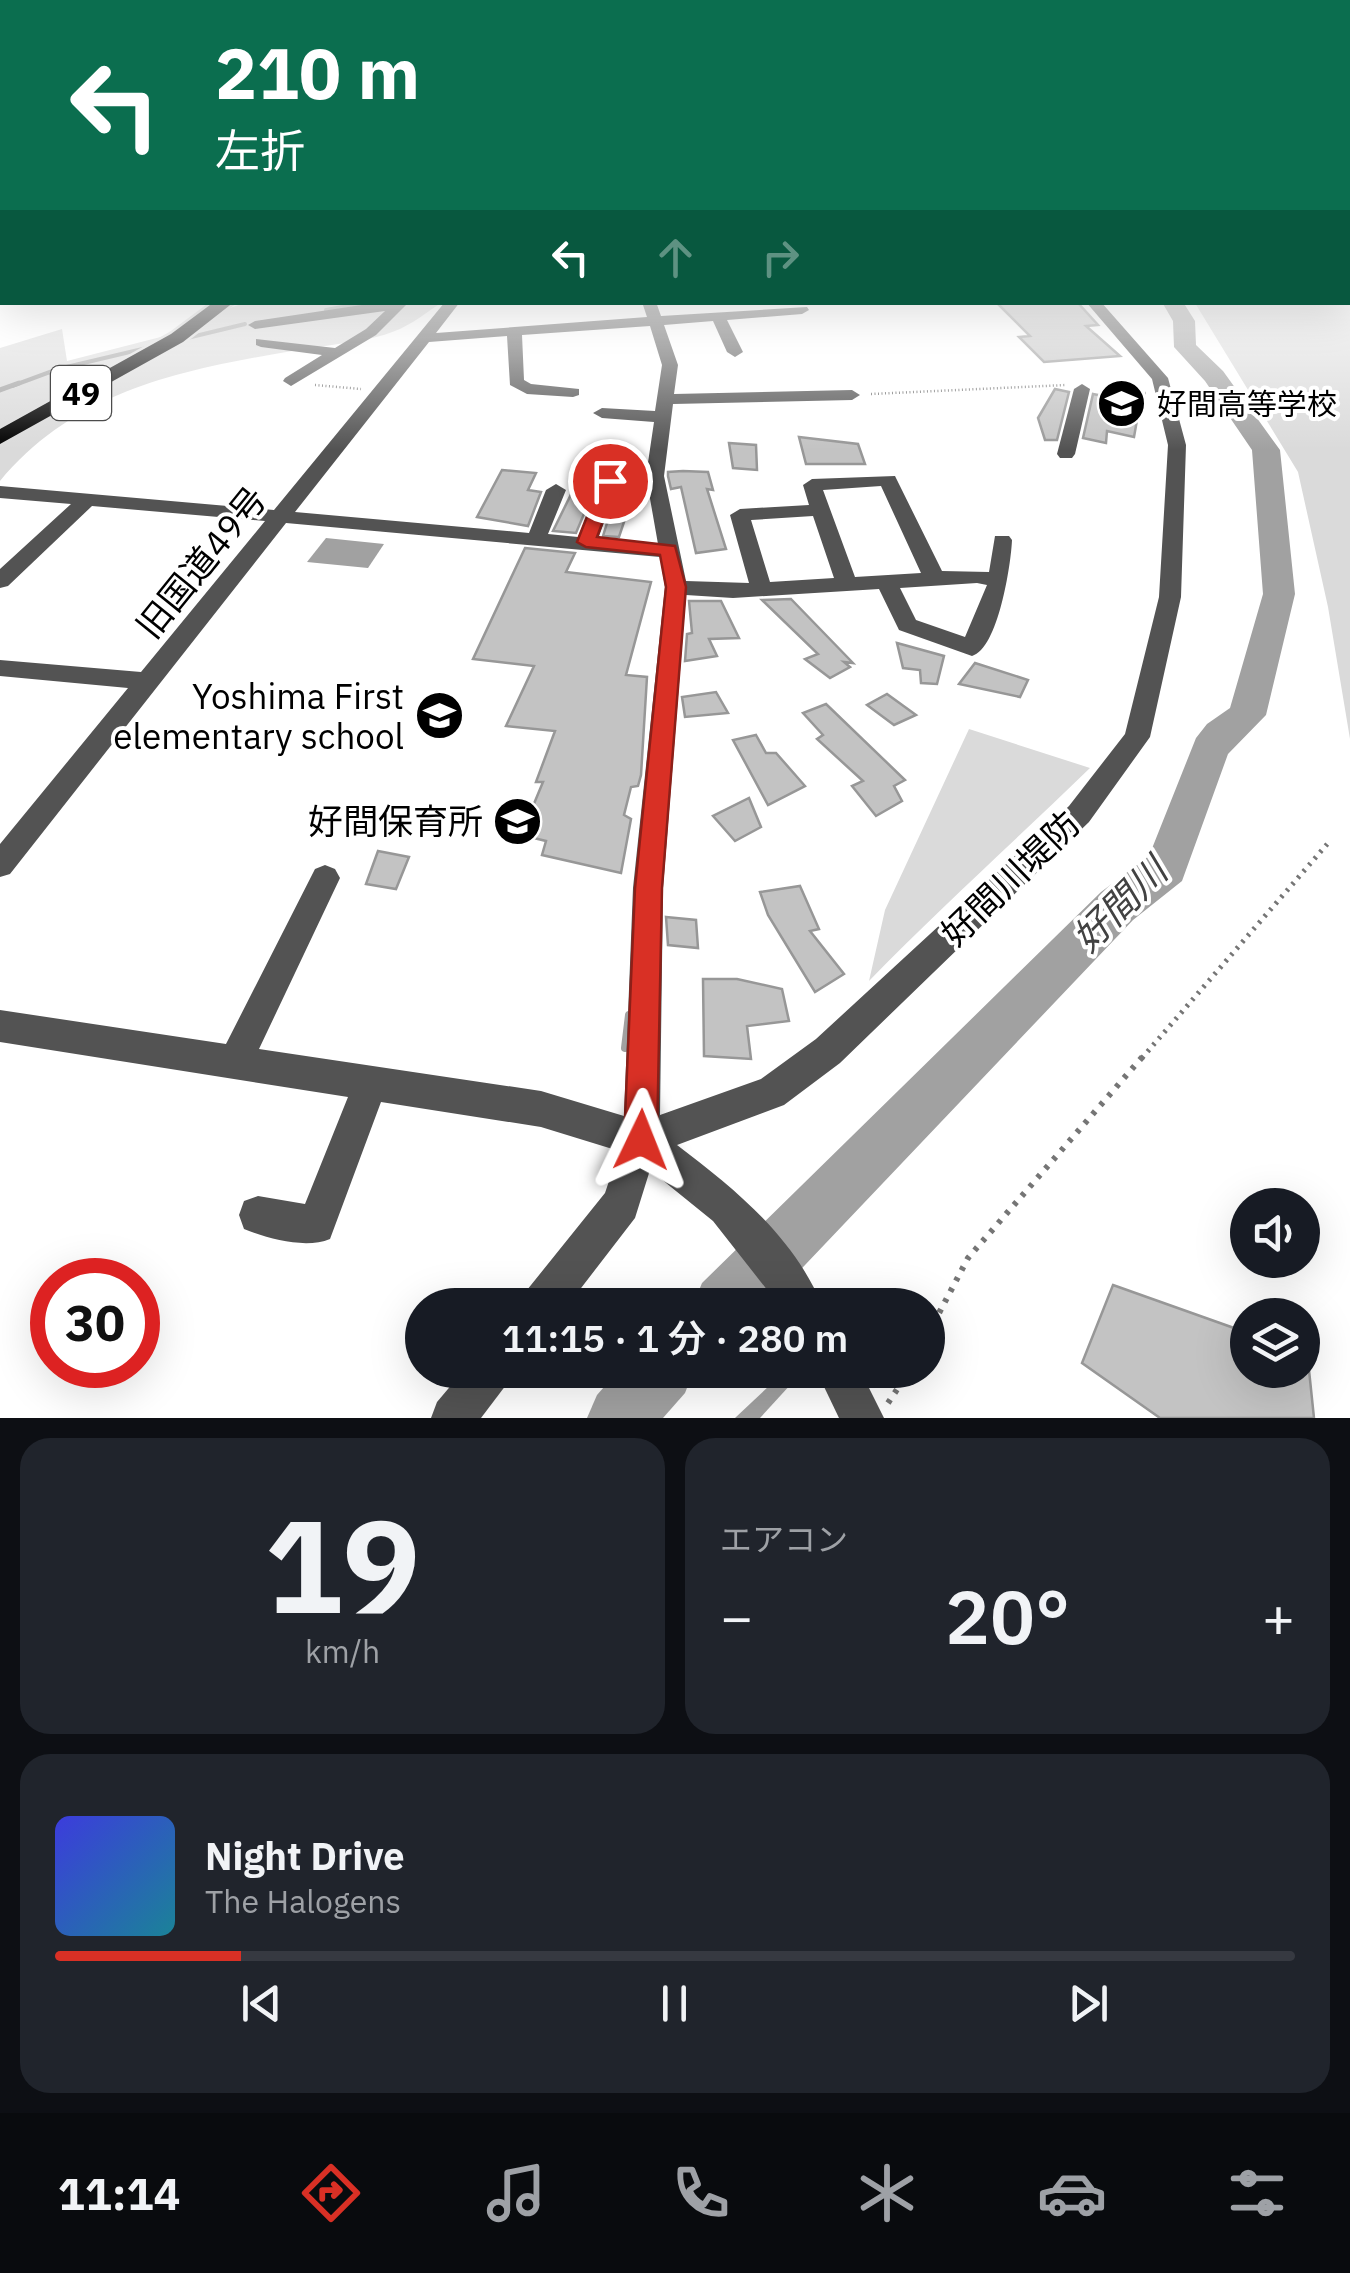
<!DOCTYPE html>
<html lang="ja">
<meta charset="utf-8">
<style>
body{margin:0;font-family:"IBM Plex Sans","Noto Sans JP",sans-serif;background:#20242c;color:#f1f3f6;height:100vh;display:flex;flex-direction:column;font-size:38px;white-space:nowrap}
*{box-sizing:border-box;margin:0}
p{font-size:32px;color:#9ea1a6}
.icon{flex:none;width:55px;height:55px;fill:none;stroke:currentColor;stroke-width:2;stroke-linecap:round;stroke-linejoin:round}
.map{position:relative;height:1418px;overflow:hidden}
.details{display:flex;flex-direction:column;gap:20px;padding:20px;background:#0d0f14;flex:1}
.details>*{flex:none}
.top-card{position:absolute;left:0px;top:0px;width:1350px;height:305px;box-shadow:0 10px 40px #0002;background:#0b6e4f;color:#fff;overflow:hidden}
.controls{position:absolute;left:1230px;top:1188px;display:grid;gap:20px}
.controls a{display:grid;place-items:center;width:90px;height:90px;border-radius:50%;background:#171b24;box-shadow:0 10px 40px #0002;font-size:50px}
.speed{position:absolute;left:30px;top:1258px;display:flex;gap:20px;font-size:50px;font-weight:700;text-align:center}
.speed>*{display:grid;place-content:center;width:130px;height:130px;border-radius:50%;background:#171b24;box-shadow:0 10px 40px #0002;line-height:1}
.speed .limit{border:15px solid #d22;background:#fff;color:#111}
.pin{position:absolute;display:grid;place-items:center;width:85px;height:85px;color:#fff;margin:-42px;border:5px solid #fff;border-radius:50%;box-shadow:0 2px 10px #0007}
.me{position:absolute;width:110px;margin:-55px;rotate:2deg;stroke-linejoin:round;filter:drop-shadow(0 0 8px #0008)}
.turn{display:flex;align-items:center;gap:35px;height:210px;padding:0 50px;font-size:45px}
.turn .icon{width:130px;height:130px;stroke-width:2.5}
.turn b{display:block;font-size:70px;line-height:85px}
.lanes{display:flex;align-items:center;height:95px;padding:0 50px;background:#0003;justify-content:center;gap:50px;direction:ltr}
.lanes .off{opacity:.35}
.big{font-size:75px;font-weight:600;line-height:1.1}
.details .tile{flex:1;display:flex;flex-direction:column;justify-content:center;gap:15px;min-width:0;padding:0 35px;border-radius:30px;background:#20242c}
.details .dial{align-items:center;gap:0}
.dial b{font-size:130px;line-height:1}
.song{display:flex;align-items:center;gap:30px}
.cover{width:120px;height:120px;border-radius:15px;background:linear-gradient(135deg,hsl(240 70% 55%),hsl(190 70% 35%))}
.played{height:10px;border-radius:5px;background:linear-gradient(90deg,#d93025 15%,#363941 15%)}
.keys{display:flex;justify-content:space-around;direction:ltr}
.heat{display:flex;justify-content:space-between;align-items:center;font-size:55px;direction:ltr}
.details .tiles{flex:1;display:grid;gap:20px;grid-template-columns:1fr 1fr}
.tile:last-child{grid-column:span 2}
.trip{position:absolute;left:405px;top:1288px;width:540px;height:100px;border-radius:50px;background:#171b24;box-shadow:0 10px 40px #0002;font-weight:600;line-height:100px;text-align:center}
.tabs{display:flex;height:160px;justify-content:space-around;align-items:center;background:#090b0e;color:#9ea1a6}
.tabs .icon{width:70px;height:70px}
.tabs .current{color:#d93025}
.tabs b{font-size:45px;color:#f1f3f6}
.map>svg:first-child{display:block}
.green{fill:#dadada}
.water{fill:#a1a1a1}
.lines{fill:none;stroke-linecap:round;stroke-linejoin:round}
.stream-far2{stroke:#a1a1a1;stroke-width:4}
.stream-far1{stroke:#a1a1a1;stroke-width:5}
.stream{stroke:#a1a1a1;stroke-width:8}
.river{fill:#a1a1a1;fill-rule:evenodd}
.building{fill:#c3c3c3;stroke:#979797;stroke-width:2.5}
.highway-casing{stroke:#dbdbdb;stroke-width:5}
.path-far2{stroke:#757575;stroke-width:2.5;stroke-dasharray:1 2.5;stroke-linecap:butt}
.path-far1{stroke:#757575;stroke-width:5;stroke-dasharray:2.5 6;stroke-linecap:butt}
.path{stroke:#757575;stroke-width:6;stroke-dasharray:4 8;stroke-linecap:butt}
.minor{fill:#535353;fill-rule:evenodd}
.highway{fill:#000;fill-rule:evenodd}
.route{fill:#d93025;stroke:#8d1f18;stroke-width:2.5}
.labels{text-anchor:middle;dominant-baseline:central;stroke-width:8;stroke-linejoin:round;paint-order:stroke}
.far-poi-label{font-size:30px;fill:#000;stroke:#fff;text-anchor:start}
.shield{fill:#fff;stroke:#4c4c4c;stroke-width:2.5}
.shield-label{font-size:32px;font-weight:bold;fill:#000}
.street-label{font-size:35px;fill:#000;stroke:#fff}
.poi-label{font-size:35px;fill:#000;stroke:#fff;text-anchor:end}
.water-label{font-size:38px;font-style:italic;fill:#424242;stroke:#fff}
</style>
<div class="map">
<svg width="1350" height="1418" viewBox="0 0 1350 1418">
<rect width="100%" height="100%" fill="#fff"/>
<g class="green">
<path d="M1348,251H1350V739L1328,607L1298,472L1195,303L1348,302Z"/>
<path d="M245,303H441C427,312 411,325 395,331C368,342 333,344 304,349C191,368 78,387 0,481V348L62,329L67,361L184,331L205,316Z"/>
<path d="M969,729L1090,768C1016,840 940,908 869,981L885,910Z"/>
</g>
<g class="water">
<path d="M326,538L384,544L368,568L307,562Z"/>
<path d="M803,1371L760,1418H735L770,1385Z"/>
</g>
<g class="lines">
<g class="stream-far2">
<path d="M326,310L370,302"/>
<path d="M183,339L245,324"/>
<path d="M12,386L58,369L151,347"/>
</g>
<path class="stream-far1" d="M0,390L19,383"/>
<path class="stream" d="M625,1048L629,1015"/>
<g class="river">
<path d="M1162,302H1183L1195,321L1196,345L1223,371L1280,450L1295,594L1266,715L1228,754L1182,881L1133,920L767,1305H693L702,1283L1101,892L1149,856L1196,738L1207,724L1230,708L1263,594L1252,450L1205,381L1174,347L1173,321Z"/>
<path d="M619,1370H694L685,1393L663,1418H587L597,1395Z"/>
</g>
</g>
<g class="building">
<path d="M996,302L1078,303L1098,325L1086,326L1120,356L1044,362L1019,337L1030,336Z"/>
<path d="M1055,389L1069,392L1057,440H1045L1038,418Z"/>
<path d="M1093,394L1140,403L1134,437L1107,431L1106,443L1083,438Z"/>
<path d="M799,437L858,444L865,464H806Z"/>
<path d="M729,443L756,445L757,470L733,468Z"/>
<path d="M502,470L536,473L528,490L541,492L528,526L477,517Z"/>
<path d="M683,471L708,472L713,490L707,489L726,549L696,553L681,487L671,489L668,476V472Z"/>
<path d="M580,476L599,478L576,533L553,531Z"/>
<path d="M621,478L638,480L619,537L603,536Z"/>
<path d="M525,548L575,553L566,572L651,582L626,675L647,677L641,775L638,786L631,787L624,815L631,819L621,873L542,855L546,841L521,835L543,782H536L555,731L506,726L534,666L473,659Z"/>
<path d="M791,599L853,663L844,662L850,667L830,678L805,659L818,654L762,600Z"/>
<path d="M689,601H721L739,638L709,639L717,656L685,661L687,634L692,633Z"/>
<path d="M897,643L944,656L937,684L921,683L920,670L903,668Z"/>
<path d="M975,663L1028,680L1020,697L959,684Z"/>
<path d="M716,692L728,713L685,717L682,697Z"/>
<path d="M887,694L916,715L894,725L867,705Z"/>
<path d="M826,704L905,780L894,786L902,801L876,816L852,786L863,781L817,739L823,735L803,713Z"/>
<path d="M756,735L766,753H776L805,786L768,805L733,740Z"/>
<path d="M749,798L761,827L735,841L713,816Z"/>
<path d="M378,851L409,857L396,889L366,884Z"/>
<path d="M800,886L819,929L810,931L844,974L815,992L768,915L760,892Z"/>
<path d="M666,917L696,920L698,948L668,945Z"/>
<path d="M703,979H737L782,989L789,1021L747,1026L751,1059L704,1056Z"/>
<path d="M1113,1285L1248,1333V1370H1309L1314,1418H1160L1082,1363Z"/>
</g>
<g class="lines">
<defs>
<path id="highway" d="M214,302H234L183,342L0,444V429L171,334Z"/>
</defs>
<use href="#highway" class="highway-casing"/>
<g class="path-far2">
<path d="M315,385L361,389"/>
<path d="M1100,392L1146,393"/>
<path d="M871,394L1066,385"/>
</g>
<path class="path-far1" d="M1142,1058L1329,842"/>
<g class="path">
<path d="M928,1334L968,1258L1144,1055"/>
<path d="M888,1403L910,1370"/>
</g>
<g class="minor">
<path d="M382,302H409L376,335L291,386L283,381L285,378L322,355L261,347L256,345V339L335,348L366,329L385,311L255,329L248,325L255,321Z"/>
<path d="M445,302H460L436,333L647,317L642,302H656L661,316L807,307L809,310L802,314L727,320L743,352L735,357L727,352L713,321L664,325L678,365L674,394L852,390L860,395L852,400L673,404L664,476L686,581L749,583L730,515L740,509L809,505L803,485L812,479L895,476L942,571L989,572L995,536H1009L1012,540C1011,565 998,649 972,656L899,630L879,589L733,598L686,595L663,888L660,1115L761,1079L816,1039L1069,806L1125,734L1159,597L1168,445L1152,379L1086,302H1101L1168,378L1186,445L1181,597L1150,737L1089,822L840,1063L784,1105L677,1145C735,1189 793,1236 822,1305H779L713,1221L650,1170L635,1218L568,1305H521L527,1290L605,1193L619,1151L541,1127L381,1102L330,1239C306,1249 268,1239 244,1229L239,1215L244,1201L258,1196L305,1204L348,1097L0,1042V1010L226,1044L315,869L325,865L335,869L340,878L259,1049L541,1091L624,1116L633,888L665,587L660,557L286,523L10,874L0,877V844L128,688L0,676V660L141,672L265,521L92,506L8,586L0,588V569L71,504L0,498V486L274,510ZM650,326L662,365L655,411L602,408L593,413L602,418L654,422L646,476L658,544L598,539L619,481L610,475L601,481L578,537L548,534L566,490L556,484L546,490L529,533L295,512L429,342L507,336L510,385L527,394L573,397L579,395V389L531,384L524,380L522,335ZM881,486L921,573L855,577L823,490ZM813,516L834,578L770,582L751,520ZM977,583L987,585L965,637L916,620L900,588Z"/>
<path d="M1082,384L1090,389L1075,454L1072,458H1060L1057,454L1074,389Z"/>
<path d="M464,1370H512L506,1385L481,1418H431L437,1402Z"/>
<path d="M816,1370H860L884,1418H839Z"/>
</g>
<use href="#highway" class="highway"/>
</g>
<linearGradient id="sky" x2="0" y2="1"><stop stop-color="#8baccc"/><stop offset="0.56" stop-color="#fff"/><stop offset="1" stop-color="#fff" stop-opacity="0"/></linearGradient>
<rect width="1350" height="450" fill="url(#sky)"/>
<path class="route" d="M610,476L618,481L597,537L675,546L686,587L662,888L657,1140L653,1152L641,1156L629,1152L624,1140L635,888L666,587L660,555L586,547L577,542L601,481Z"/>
<defs>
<symbol id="school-disc" viewBox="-11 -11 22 22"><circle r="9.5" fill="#000" stroke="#fff"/><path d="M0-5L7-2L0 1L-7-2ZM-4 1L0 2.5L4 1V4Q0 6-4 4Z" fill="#fff"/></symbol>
</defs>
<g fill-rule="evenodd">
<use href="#school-disc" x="1094" y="376" width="55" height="55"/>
<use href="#school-disc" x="412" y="688" width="55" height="55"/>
<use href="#school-disc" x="490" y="794" width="55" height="55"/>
</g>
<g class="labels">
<g class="far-poi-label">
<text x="1157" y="403">好間高等学校</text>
</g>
<rect class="shield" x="51" y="366" width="60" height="54" rx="8"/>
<g class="shield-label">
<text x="81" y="393">49</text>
</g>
<g class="street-label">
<text transform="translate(201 562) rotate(-51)">旧国道49号</text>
<text transform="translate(1010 878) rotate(-44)">好間川堤防</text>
</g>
<g class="poi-label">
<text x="404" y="696">Yoshima First<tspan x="404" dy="40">elementary school</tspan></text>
<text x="483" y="821">好間保育所</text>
</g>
<g class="water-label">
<text transform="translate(1119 904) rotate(-45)">好間川</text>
</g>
</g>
</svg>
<div class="controls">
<a><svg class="icon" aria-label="sound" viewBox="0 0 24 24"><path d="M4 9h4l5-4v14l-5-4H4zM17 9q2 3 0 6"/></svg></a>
<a><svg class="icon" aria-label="layers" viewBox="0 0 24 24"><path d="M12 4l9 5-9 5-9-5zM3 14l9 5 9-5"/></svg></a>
</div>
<div class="speed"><div class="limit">30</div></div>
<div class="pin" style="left:610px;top:481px;background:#d93025"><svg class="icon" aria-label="arrive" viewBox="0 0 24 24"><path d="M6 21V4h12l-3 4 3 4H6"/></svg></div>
<svg class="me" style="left:641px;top:1140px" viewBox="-20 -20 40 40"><path d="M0-17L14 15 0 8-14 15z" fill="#d93025" stroke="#fff" stroke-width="4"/></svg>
<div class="trip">11:15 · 1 分 · 280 m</div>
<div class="top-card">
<div class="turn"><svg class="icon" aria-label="left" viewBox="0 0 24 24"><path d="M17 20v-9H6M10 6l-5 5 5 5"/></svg><div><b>210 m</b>左折</div></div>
<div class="lanes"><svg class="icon" aria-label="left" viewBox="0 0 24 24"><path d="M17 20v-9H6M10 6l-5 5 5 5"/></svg><svg class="icon off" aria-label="ahead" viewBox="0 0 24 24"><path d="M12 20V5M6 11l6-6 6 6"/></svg><svg class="icon off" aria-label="right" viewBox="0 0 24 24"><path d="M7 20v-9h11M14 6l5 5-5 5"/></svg></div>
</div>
</div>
<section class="details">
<div class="tiles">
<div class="tile dial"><b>19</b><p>km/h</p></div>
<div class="tile"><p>エアコン</p>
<div class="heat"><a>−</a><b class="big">20°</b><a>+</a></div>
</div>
<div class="tile">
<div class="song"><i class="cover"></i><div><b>Night Drive</b><p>The Halogens</p></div></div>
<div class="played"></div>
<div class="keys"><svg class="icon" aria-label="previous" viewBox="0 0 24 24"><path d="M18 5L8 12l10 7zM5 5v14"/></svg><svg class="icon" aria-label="pause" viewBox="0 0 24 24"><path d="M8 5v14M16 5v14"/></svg><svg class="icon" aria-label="next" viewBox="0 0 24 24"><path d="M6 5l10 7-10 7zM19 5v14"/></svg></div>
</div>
</div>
</section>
<nav class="tabs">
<b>11:14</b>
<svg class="icon current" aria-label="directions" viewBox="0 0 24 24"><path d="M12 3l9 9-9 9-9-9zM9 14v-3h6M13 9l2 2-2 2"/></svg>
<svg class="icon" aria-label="music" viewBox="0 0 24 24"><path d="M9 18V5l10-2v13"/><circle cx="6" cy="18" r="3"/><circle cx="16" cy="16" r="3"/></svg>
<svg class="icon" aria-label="phone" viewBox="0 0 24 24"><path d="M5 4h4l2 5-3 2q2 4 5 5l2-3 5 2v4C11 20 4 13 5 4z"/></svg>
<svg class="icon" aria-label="climate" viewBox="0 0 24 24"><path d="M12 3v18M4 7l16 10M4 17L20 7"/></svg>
<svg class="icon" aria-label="car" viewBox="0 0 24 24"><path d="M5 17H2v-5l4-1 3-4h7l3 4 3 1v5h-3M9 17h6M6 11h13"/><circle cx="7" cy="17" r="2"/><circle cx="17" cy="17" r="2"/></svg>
<svg class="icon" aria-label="filters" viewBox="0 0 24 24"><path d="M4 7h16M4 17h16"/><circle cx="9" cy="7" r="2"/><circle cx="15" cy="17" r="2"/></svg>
</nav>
